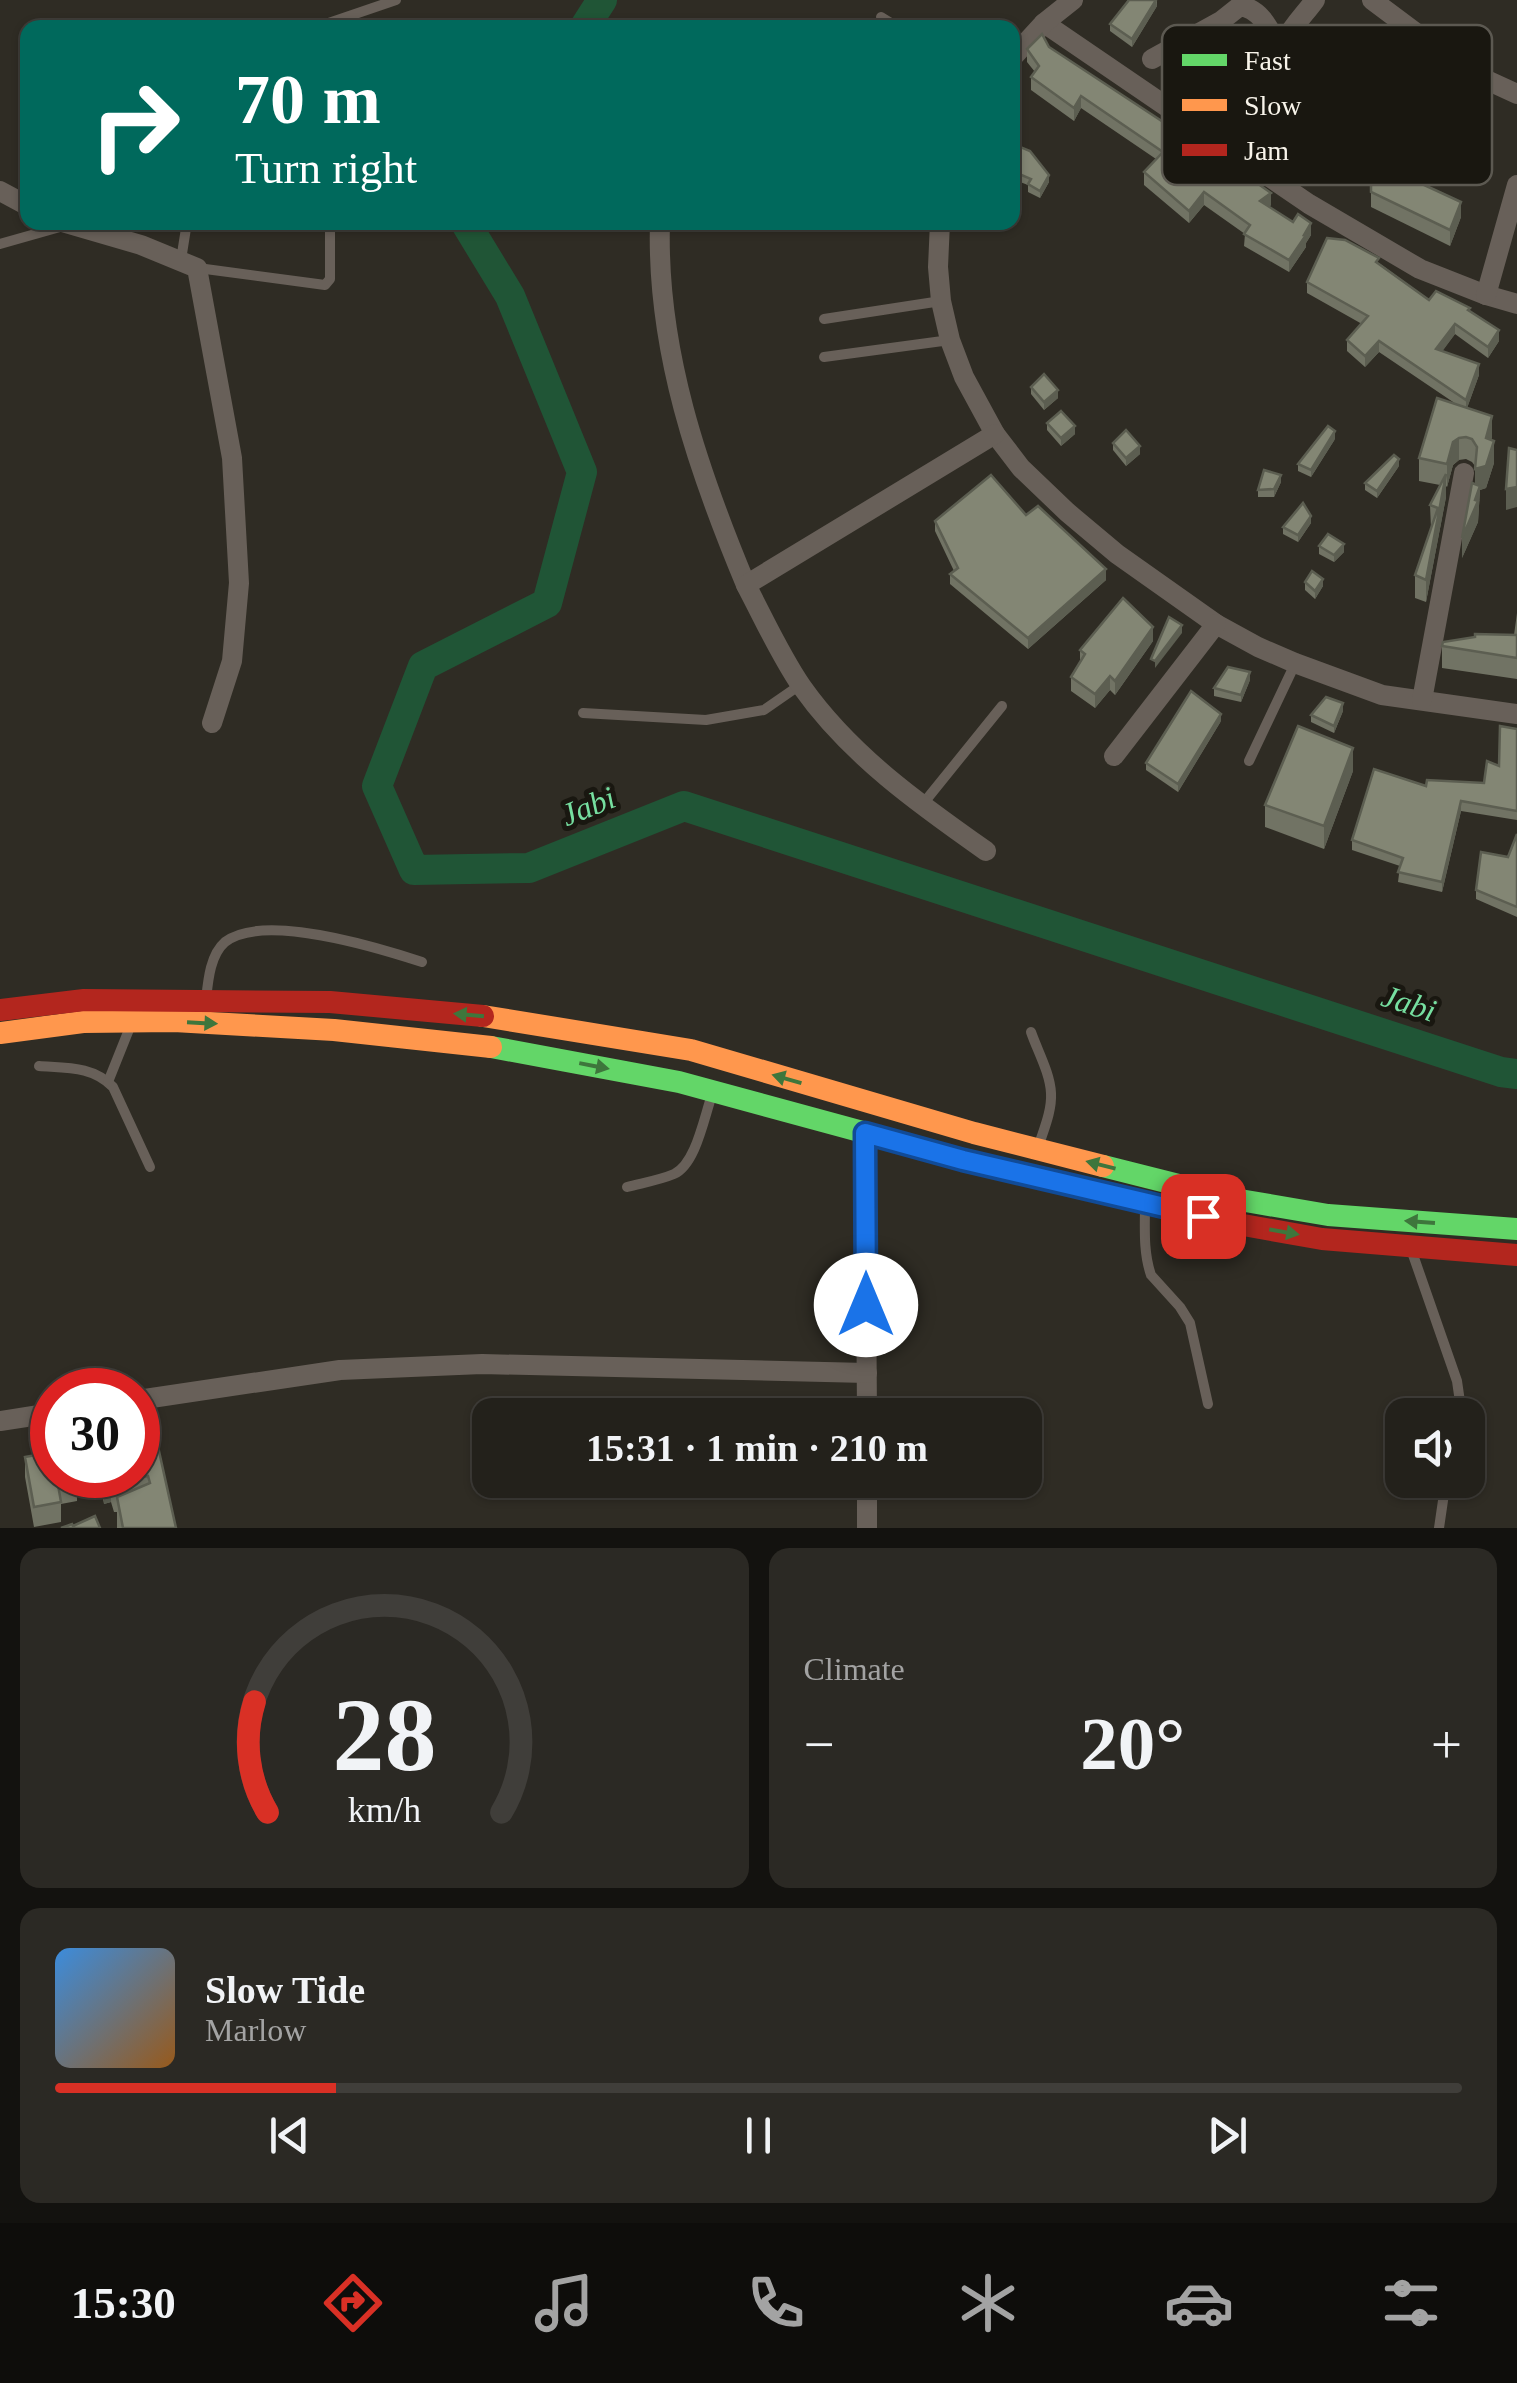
<!DOCTYPE html>
<meta charset="utf-8">
<style>
body{margin:0;font-family:Georgia,serif;background:#2b2924;color:#f1f3f6;height:100vh;display:flex;flex-direction:column;font-size:38px;white-space:nowrap}
*{box-sizing:border-box;margin:0}
p{font-size:32px;color:#a3a3a3}
.icon{flex:none;width:55px;height:55px;fill:none;stroke:currentColor;stroke-width:2;stroke-linecap:round;stroke-linejoin:round}
.map{position:relative;height:1528px;overflow:hidden}
.panel{display:flex;flex-direction:column;gap:20px;padding:20px;background:#13120f;flex:1}
.panel>*{flex:none}
.banner{position:absolute;left:20px;top:20px;width:1000px;height:210px;border-radius:20px;box-shadow:0 2px 8px #0004,0 0 0 2px #403e3a;background:#00695c;color:#fff;overflow:hidden}
.controls{position:absolute;left:1385px;top:1398px;display:grid;gap:20px}
.controls a{display:grid;place-items:center;width:100px;height:100px;border-radius:20px;background:#23211b;box-shadow:0 2px 8px #0004,0 0 0 2px #403e3a;font-size:50px}
.speed{position:absolute;left:30px;top:1368px;display:flex;gap:20px;font-size:50px;font-weight:700;text-align:center}
.speed>*{display:grid;place-content:center;width:130px;height:130px;border-radius:50%;background:#23211b;box-shadow:0 2px 8px #0004,0 0 0 2px #403e3a;line-height:1}
.speed .limit{border:15px solid #d22;background:#fff;color:#111}
.pin{position:absolute;display:grid;place-items:center;width:85px;height:85px;color:#fff;margin:-42px;border-radius:20px;box-shadow:0 5px 15px #0006}
.me{position:absolute;width:110px;margin:-55px;rotate:0deg;stroke-linejoin:round;filter:drop-shadow(0 0 8px #0008)}
.turn{display:flex;align-items:center;gap:35px;height:210px;padding:0 50px;font-size:45px}
.turn .icon{width:130px;height:130px;stroke-width:2.5}
.turn b{display:block;font-size:70px;line-height:85px}
.big{font-size:75px;font-weight:600;line-height:1.1}
.panel .tile{flex:1;display:flex;flex-direction:column;justify-content:center;gap:15px;min-width:0;padding:0 35px;border-radius:20px;background:#2b2924}
.panel .dial{align-items:center;gap:0}
.dial svg{height:260px;overflow:visible;fill:none;stroke:#403e3a;stroke-width:7;stroke-linecap:round;text-anchor:middle}
.dial text{fill:#f1f3f6;stroke:none}
.song{display:flex;align-items:center;gap:30px}
.cover{width:120px;height:120px;border-radius:15px;background:linear-gradient(135deg,hsl(210 70% 55%),hsl(30 70% 35%))}
.played{height:10px;border-radius:5px;background:linear-gradient(90deg,#d93025 20%,#403e3a 20%)}
.keys{display:flex;justify-content:space-around;direction:ltr}
.heat{display:flex;justify-content:space-between;align-items:center;font-size:55px;direction:ltr}
.panel .tiles{flex:1;display:grid;gap:20px;grid-template-columns:1fr 1fr}
.tile:last-child{grid-column:span 2}
.trip{position:absolute;left:472px;top:1398px;width:570px;height:100px;border-radius:20px;background:#23211b;box-shadow:0 2px 8px #0004,0 0 0 2px #403e3a;font-weight:600;line-height:100px;text-align:center}
.menu{display:flex;height:160px;justify-content:space-around;align-items:center;background:#0e0d0b;color:#a3a3a3}
.menu .icon{width:70px;height:70px}
.menu .current{color:#d93025}
.menu b{font-size:45px;color:#f1f3f6}
.map>svg:first-child{display:block}
.lines{fill:none;stroke-linecap:round;stroke-linejoin:round}
.river{stroke:#205536;stroke-width:30}
.lane{stroke:#686059;stroke-width:10}
.street{stroke:#686059;stroke-width:20}
.fast{stroke:#63d668;stroke-width:22}
.slow{stroke:#ff974d;stroke-width:22}
.jam{stroke:#b3261e;stroke-width:22}
.wall{fill:#717364}
.shaded-wall{fill:#5c5e51}
.building{fill:#838674;stroke:#5c5e51;stroke-width:2.5}
.oneway{fill:#3e763c}
.route-casing{stroke:#114b97;stroke-width:25}
.route{stroke:#1a73e8;stroke-width:18}
.labels{text-anchor:middle;dominant-baseline:central;stroke-width:10;stroke-linejoin:round;paint-order:stroke}
.water-label{font-size:32px;font-style:italic;fill:#76dfa0;stroke:#191710}
.key{fill:#191710;stroke:#5c5951;stroke-width:2.5}
.key-label{font-size:28px;fill:#f8f4ea}
</style>
<div class="map">
<svg width="1517" height="1528" viewBox="0 0 1517 1528">
<rect width="100%" height="100%" fill="#2f2c24"/>
<g class="lines">
<g class="river">
<path d="M584,28L602,0"/>
<path d="M465,222L510,296L582,472L547,603L423,666L377,786L414,870L529,868L684,806L1501,1072L1517,1074"/>
</g>
<g class="lane">
<path d="M881,17L899,28"/>
<path d="M314,28L396,0"/>
<path d="M0,244L67,225"/>
<path d="M181,260L187,222"/>
<path d="M198,268L325,285L330,279V222"/>
<path d="M824,319L941,301"/>
<path d="M824,357L950,340"/>
<path d="M583,713L706,720L764,710L800,685"/>
<path d="M1249,761L1295,664"/>
<path d="M922,805L1002,706"/>
<path d="M206,1000C208,981 210,955 225,942C263,912 379,948 422,962"/>
<path d="M1031,1032C1038,1052 1050,1073 1051,1093C1052,1112 1043,1131 1038,1148"/>
<path d="M39,1066C67,1068 93,1066 113,1087L150,1167"/>
<path d="M108,1082L130,1027"/>
<path d="M627,1187C642,1183 660,1180 674,1174C696,1164 704,1117 712,1095"/>
<path d="M1145,1203C1145,1227 1143,1252 1151,1275L1180,1307L1190,1323L1208,1404"/>
<path d="M1411,1249L1457,1381L1460,1402L1458,1415"/>
<path d="M1439,1528L1446,1480"/>
</g>
<g class="street">
<path d="M1315,0C1301,20 1271,45 1283,71L1352,123"/>
<path d="M1372,0L1467,71L1517,94"/>
<path d="M1044,23L1309,204L1420,269L1486,295L1517,304"/>
<path d="M1012,58L1044,23L1073,0"/>
<path d="M1152,59L1221,21L1240,6C1262,9 1270,31 1280,49"/>
<path d="M0,191L28,206"/>
<path d="M62,222L141,245L197,268L232,458L239,583L232,661L212,723"/>
<path d="M660,222C656,349 698,470 746,585"/>
<path d="M940,222L938,267L941,301L950,340L964,377L995,434L1021,468L1067,512L1117,554L1216,624L1258,647L1295,663L1382,695L1517,714"/>
<path d="M1486,295L1517,185"/>
<path d="M1422,700L1464,473"/>
<path d="M1114,756L1216,624"/>
<path d="M986,851C919,804 850,755 802,687C780,655 764,619 746,585L995,434"/>
<path d="M865,1133L867,1415"/>
<path d="M138,1400L340,1370L482,1364L867,1373"/>
<path d="M0,1421L52,1413"/>
<path d="M867,1480V1528"/>
</g>
<g class="fast">
<path d="M491,1047L679,1082L977,1163"/>
<path d="M1103,1166L1234,1199L1328,1215L1517,1229"/>
</g>
<g class="slow">
<path d="M483,1016L691,1050L974,1133L1103,1166"/>
<path d="M0,1033L83,1022L174,1021L334,1030L491,1047"/>
</g>
<g class="jam">
<path d="M0,1010L84,1000L330,1002L483,1016"/>
<path d="M977,1163L1232,1223L1322,1239L1517,1255"/>
</g>
</g>
<g class="wall">
<path d="M1128,0H1157V6L1132,47L1110,31V24Z"/>
<path d="M1049,47L1271,205L1269,207L1311,235L1306,243V247L1289,272L1244,246L1245,234L1204,205L1189,223L1144,185V172L1156,159L1081,108L1074,121L1031,90V77L1035,72L1027,62V49Z"/>
<path d="M1180,68L1230,70L1212,99L1180,75Z"/>
<path d="M1486,107L1481,117L1484,133L1468,174L1397,144V129L1462,108Z"/>
<path d="M1012,144L1049,182L1040,198L1028,192V185L1012,179Z"/>
<path d="M1371,186L1461,217L1450,246L1371,207Z"/>
<path d="M1379,263L1429,300L1470,311L1499,341L1488,358L1455,334L1442,351L1479,375L1467,408L1492,440L1494,463L1486,488L1480,490L1478,522L1462,558L1475,484V466L1472,462L1466,459L1459,460L1453,465L1447,487L1446,486V497L1426,602L1415,598V575L1431,528L1430,505L1440,485L1419,481V458L1456,404L1379,352L1365,367L1347,351V340L1362,324L1307,293V282Z"/>
<path d="M1031,387L1058,398L1044,410L1031,394Z"/>
<path d="M1047,423L1075,434L1061,446L1047,430Z"/>
<path d="M1335,439L1311,477L1298,471V464Z"/>
<path d="M1113,443L1140,454L1126,466L1113,450Z"/>
<path d="M1399,466L1377,498L1365,490V483Z"/>
<path d="M1281,482L1274,497H1258V490Z"/>
<path d="M935,521L1106,580L1028,649L950,584V574L954,571L935,531Z"/>
<path d="M1311,523L1298,542L1283,534V527Z"/>
<path d="M1319,546L1344,552L1334,562L1319,554Z"/>
<path d="M1305,582L1323,586L1315,599L1305,590Z"/>
<path d="M1517,613V679L1442,668V646L1514,635Z"/>
<path d="M1153,641L1115,695L1110,690L1095,708L1071,691V677L1080,663V650Z"/>
<path d="M1250,680L1241,702L1214,696V688Z"/>
<path d="M1343,711L1334,733L1311,722V715Z"/>
<path d="M1221,721L1178,792L1146,770V763Z"/>
<path d="M1517,729V820L1461,811L1442,892L1398,882L1400,866L1352,850V840L1426,786L1484,783L1499,766Z"/>
<path d="M1353,771L1324,849L1265,827V805Z"/>
<path d="M1517,834V917L1476,899V890L1508,857Z"/>
<path d="M138,1418L176,1528H117V1512H114L111,1502L104,1504L98,1475H138Z"/>
<path d="M25,1457L77,1481V1501L61,1504V1522L34,1527L25,1477Z"/>
</g>
<g class="shaded-wall">
<path d="M1156,0L1157,6L1132,47V39Z"/>
<path d="M1230,62V70L1212,99V92Z"/>
<path d="M1486,93V107L1476,129V115Z"/>
<path d="M1081,96V108L1074,121V108Z"/>
<path d="M1484,119V133L1468,174V160Z"/>
<path d="M1049,175V182L1040,198V191Z"/>
<path d="M1204,192V205L1189,223V211Z"/>
<path d="M1271,193V205L1260,214V201Z"/>
<path d="M1461,202V217L1450,246V230Z"/>
<path d="M1311,223V235L1306,243V247L1289,272V260Z"/>
<path d="M1455,324V334L1436,360V349Z"/>
<path d="M1499,330V341L1488,358V347Z"/>
<path d="M1379,341V352L1365,367V356Z"/>
<path d="M1479,364V375L1466,411V400Z"/>
<path d="M1058,390V398L1044,410V402Z"/>
<path d="M1492,416V438L1486,461V438Z"/>
<path d="M1075,426V434L1061,446V438Z"/>
<path d="M1335,431V439L1311,477V470Z"/>
<path d="M1459,438V460L1453,465L1447,487V464L1453,442Z"/>
<path d="M1494,441V463L1486,488L1480,490L1478,522L1462,558V538L1475,492V469Z"/>
<path d="M1140,446V454L1126,466V458Z"/>
<path d="M1399,459V466L1377,498V491Z"/>
<path d="M1446,474V497L1426,602V580Z"/>
<path d="M1281,475V482L1274,497V489Z"/>
<path d="M1517,487V507L1506,510V489Z"/>
<path d="M1311,516V523L1298,542V535Z"/>
<path d="M1344,544V552L1334,562V555Z"/>
<path d="M1106,569V580L1028,649V638Z"/>
<path d="M1323,579V586L1315,599V591Z"/>
<path d="M1182,625V633L1155,668V661Z"/>
<path d="M1153,627V641L1115,695V681Z"/>
<path d="M1250,672V680L1241,702V695Z"/>
<path d="M1110,676V690L1095,708V694Z"/>
<path d="M1343,703V711L1334,733V726Z"/>
<path d="M1221,714V721L1178,792V784Z"/>
<path d="M1353,748V771L1324,849V826Z"/>
<path d="M1461,801V811L1442,892V882Z"/>
<path d="M104,1475H111V1502L104,1504Z"/>
</g>
<g class="building">
<path d="M1129,0H1156L1132,39L1110,24Z"/>
<path d="M1042,34L1049,47L1180,133L1182,130L1271,193L1260,201L1293,222L1298,214L1311,223L1304,235H1306L1289,260L1244,234L1250,225L1204,192L1189,211L1144,172L1163,152L1081,96L1074,108L1031,77L1039,66L1027,49Z"/>
<path d="M1013,144L1030,151L1049,175L1040,191L1028,184L1031,179L1012,171Z"/>
<path d="M1381,165L1461,202L1450,230L1371,192V186Z"/>
<path d="M1327,238L1345,240L1379,258L1376,262L1429,300L1436,291L1470,308L1468,310L1499,330L1488,347L1455,324L1436,349L1479,364L1466,400L1379,341L1365,356L1347,340L1368,316L1307,282Z"/>
<path d="M1044,374L1058,390L1044,402L1031,387Z"/>
<path d="M1437,398L1492,416L1486,438L1494,441L1486,466L1475,469L1477,447L1472,439L1466,437L1459,438L1453,442L1447,464L1419,458Z"/>
<path d="M1061,411L1075,426L1061,438L1047,423Z"/>
<path d="M1328,426L1335,431L1311,470L1298,464Z"/>
<path d="M1126,430L1140,446L1126,458L1113,443Z"/>
<path d="M1509,448L1517,450V487L1506,489Z"/>
<path d="M1394,455L1399,459L1377,491L1365,483Z"/>
<path d="M1264,470L1281,475L1274,489L1258,490Z"/>
<path d="M1446,474L1426,580L1415,575L1438,508L1430,505Z"/>
<path d="M991,475L1026,515L1038,506L1106,569L1028,638L950,574L958,568L935,521Z"/>
<path d="M1472,483L1480,486L1475,500L1478,501L1462,538Z"/>
<path d="M1303,503L1311,516L1298,535L1283,527Z"/>
<path d="M1328,534L1344,544L1334,555L1319,546Z"/>
<path d="M1312,571L1323,579L1315,591L1305,582Z"/>
<path d="M1123,598L1153,627L1115,681L1110,676L1095,694L1071,677L1085,654L1080,650Z"/>
<path d="M1169,617L1182,625L1155,661L1151,659Z"/>
<path d="M1475,634L1517,635V658L1442,646L1443,642L1475,637Z"/>
<path d="M1228,667L1250,672L1241,695L1214,688Z"/>
<path d="M1191,691L1221,714L1178,784L1146,763Z"/>
<path d="M1326,697L1343,703L1334,726L1311,715Z"/>
<path d="M1298,726L1353,748L1324,826L1265,805Z"/>
<path d="M1500,726L1517,729V811L1461,801L1442,882L1398,872L1403,858L1352,840L1374,769L1426,786L1427,780L1484,783L1487,761L1499,766Z"/>
<path d="M1517,834V907L1476,890L1481,852L1508,857Z"/>
<path d="M151,1415L176,1528H123L117,1497L150,1483L148,1476L114,1483L112,1475H138V1418Z"/>
<path d="M52,1452V1475H76L77,1481L58,1485L61,1502L34,1507L25,1457Z"/>
<path d="M95,1516L100,1528H61L72,1524L73,1526Z"/>
</g>
<defs><path id="oneway-solid" d="M-6-.8H1V-3.2L6.5 0L1 3.2V.8H-6Z" transform="scale(2.5)"/></defs>
<g class="oneway">
<use href="#oneway-solid" transform="translate(469 1015) rotate(-175)"/>
<use href="#oneway-solid" transform="translate(202 1023) rotate(3)"/>
<use href="#oneway-solid" transform="translate(594 1066) rotate(11)"/>
<use href="#oneway-solid" transform="translate(787 1079) rotate(-164)"/>
<use href="#oneway-solid" transform="translate(1101 1165) rotate(-166)"/>
<use href="#oneway-solid" transform="translate(1420 1222) rotate(-176)"/>
<use href="#oneway-solid" transform="translate(1284 1232) rotate(10)"/>
</g>
<g class="lines">
<defs>
<path id="route" d="M866,1305L865,1133L963,1160L1203,1216"/>
</defs>
<use href="#route" class="route-casing"/>
<use href="#route" class="route"/>
</g>
<g class="labels">
<g class="water-label">
<text transform="translate(588 806) rotate(-22)">Jabi</text>
<text transform="translate(1409 1003) rotate(18)">Jabi</text>
</g>
</g>
<rect x="1162" y="25" width="330" height="160" rx="15" class="key"/>
<rect x="1182" y="54" width="45" height="12" fill="#63d668"/>
<rect x="1182" y="99" width="45" height="12" fill="#ff974d"/>
<rect x="1182" y="144" width="45" height="12" fill="#b3261e"/>
<g class="key-label">
<text x="1244" y="70">Fast</text>
<text x="1244" y="115">Slow</text>
<text x="1244" y="160">Jam</text>
</g>
</svg>
<div class="controls">
<a><svg class="icon" aria-label="sound" viewBox="0 0 24 24"><path d="M4 9h4l5-4v14l-5-4H4zM17 9q2 3 0 6"/></svg></a>
</div>
<div class="speed"><div class="limit">30</div></div>
<div class="pin" style="left:1203px;top:1216px;background:#d93025"><svg class="icon" aria-label="arrive" viewBox="0 0 24 24"><path d="M6 21V4h12l-3 4 3 4H6"/></svg></div>
<svg class="me" style="left:866px;top:1305px" viewBox="-20 -20 40 40"><circle r="19" fill="#fff"/><path d="M0-13L10 11 0 6-10 11z" fill="#1a73e8"/></svg>
<div class="trip">15:31 · 1 min · 210 m</div>
<div class="banner">
<div class="turn"><svg class="icon" aria-label="right" viewBox="0 0 24 24"><path d="M7 20v-9h11M14 6l5 5-5 5"/></svg><div><b>70 m</b>Turn right</div></div>
</div>
</div>
<section class="panel">
<div class="tiles">
<div class="tile dial"><svg viewBox="0 0 100 80">
<path d="M14 69A42 42 0 1 1 86 69"/>
<path d="M14 69A42 42 0 0 1 10 35" stroke="#d93025"/>
<text x="50" y="56" font-size="32" font-weight="700">28</text>
<text x="50" y="72" font-size="11">km/h</text>
</svg></div>
<div class="tile"><p>Climate</p>
<div class="heat"><a>−</a><b class="big">20°</b><a>+</a></div>
</div>
<div class="tile">
<div class="song"><i class="cover"></i><div><b>Slow Tide</b><p>Marlow</p></div></div>
<div class="played"></div>
<div class="keys"><svg class="icon" aria-label="previous" viewBox="0 0 24 24"><path d="M18 5L8 12l10 7zM5 5v14"/></svg><svg class="icon" aria-label="pause" viewBox="0 0 24 24"><path d="M8 5v14M16 5v14"/></svg><svg class="icon" aria-label="next" viewBox="0 0 24 24"><path d="M6 5l10 7-10 7zM19 5v14"/></svg></div>
</div>
</div>
</section>
<nav class="menu">
<b>15:30</b>
<svg class="icon current" aria-label="directions" viewBox="0 0 24 24"><path d="M12 3l9 9-9 9-9-9zM9 14v-3h6M13 9l2 2-2 2"/></svg>
<svg class="icon" aria-label="music" viewBox="0 0 24 24"><path d="M9 18V5l10-2v13"/><circle cx="6" cy="18" r="3"/><circle cx="16" cy="16" r="3"/></svg>
<svg class="icon" aria-label="phone" viewBox="0 0 24 24"><path d="M5 4h4l2 5-3 2q2 4 5 5l2-3 5 2v4C11 20 4 13 5 4z"/></svg>
<svg class="icon" aria-label="climate" viewBox="0 0 24 24"><path d="M12 3v18M4 7l16 10M4 17L20 7"/></svg>
<svg class="icon" aria-label="car" viewBox="0 0 24 24"><path d="M5 17H2v-5l4-1 3-4h7l3 4 3 1v5h-3M9 17h6M6 11h13"/><circle cx="7" cy="17" r="2"/><circle cx="17" cy="17" r="2"/></svg>
<svg class="icon" aria-label="filters" viewBox="0 0 24 24"><path d="M4 7h16M4 17h16"/><circle cx="9" cy="7" r="2"/><circle cx="15" cy="17" r="2"/></svg>
</nav>
